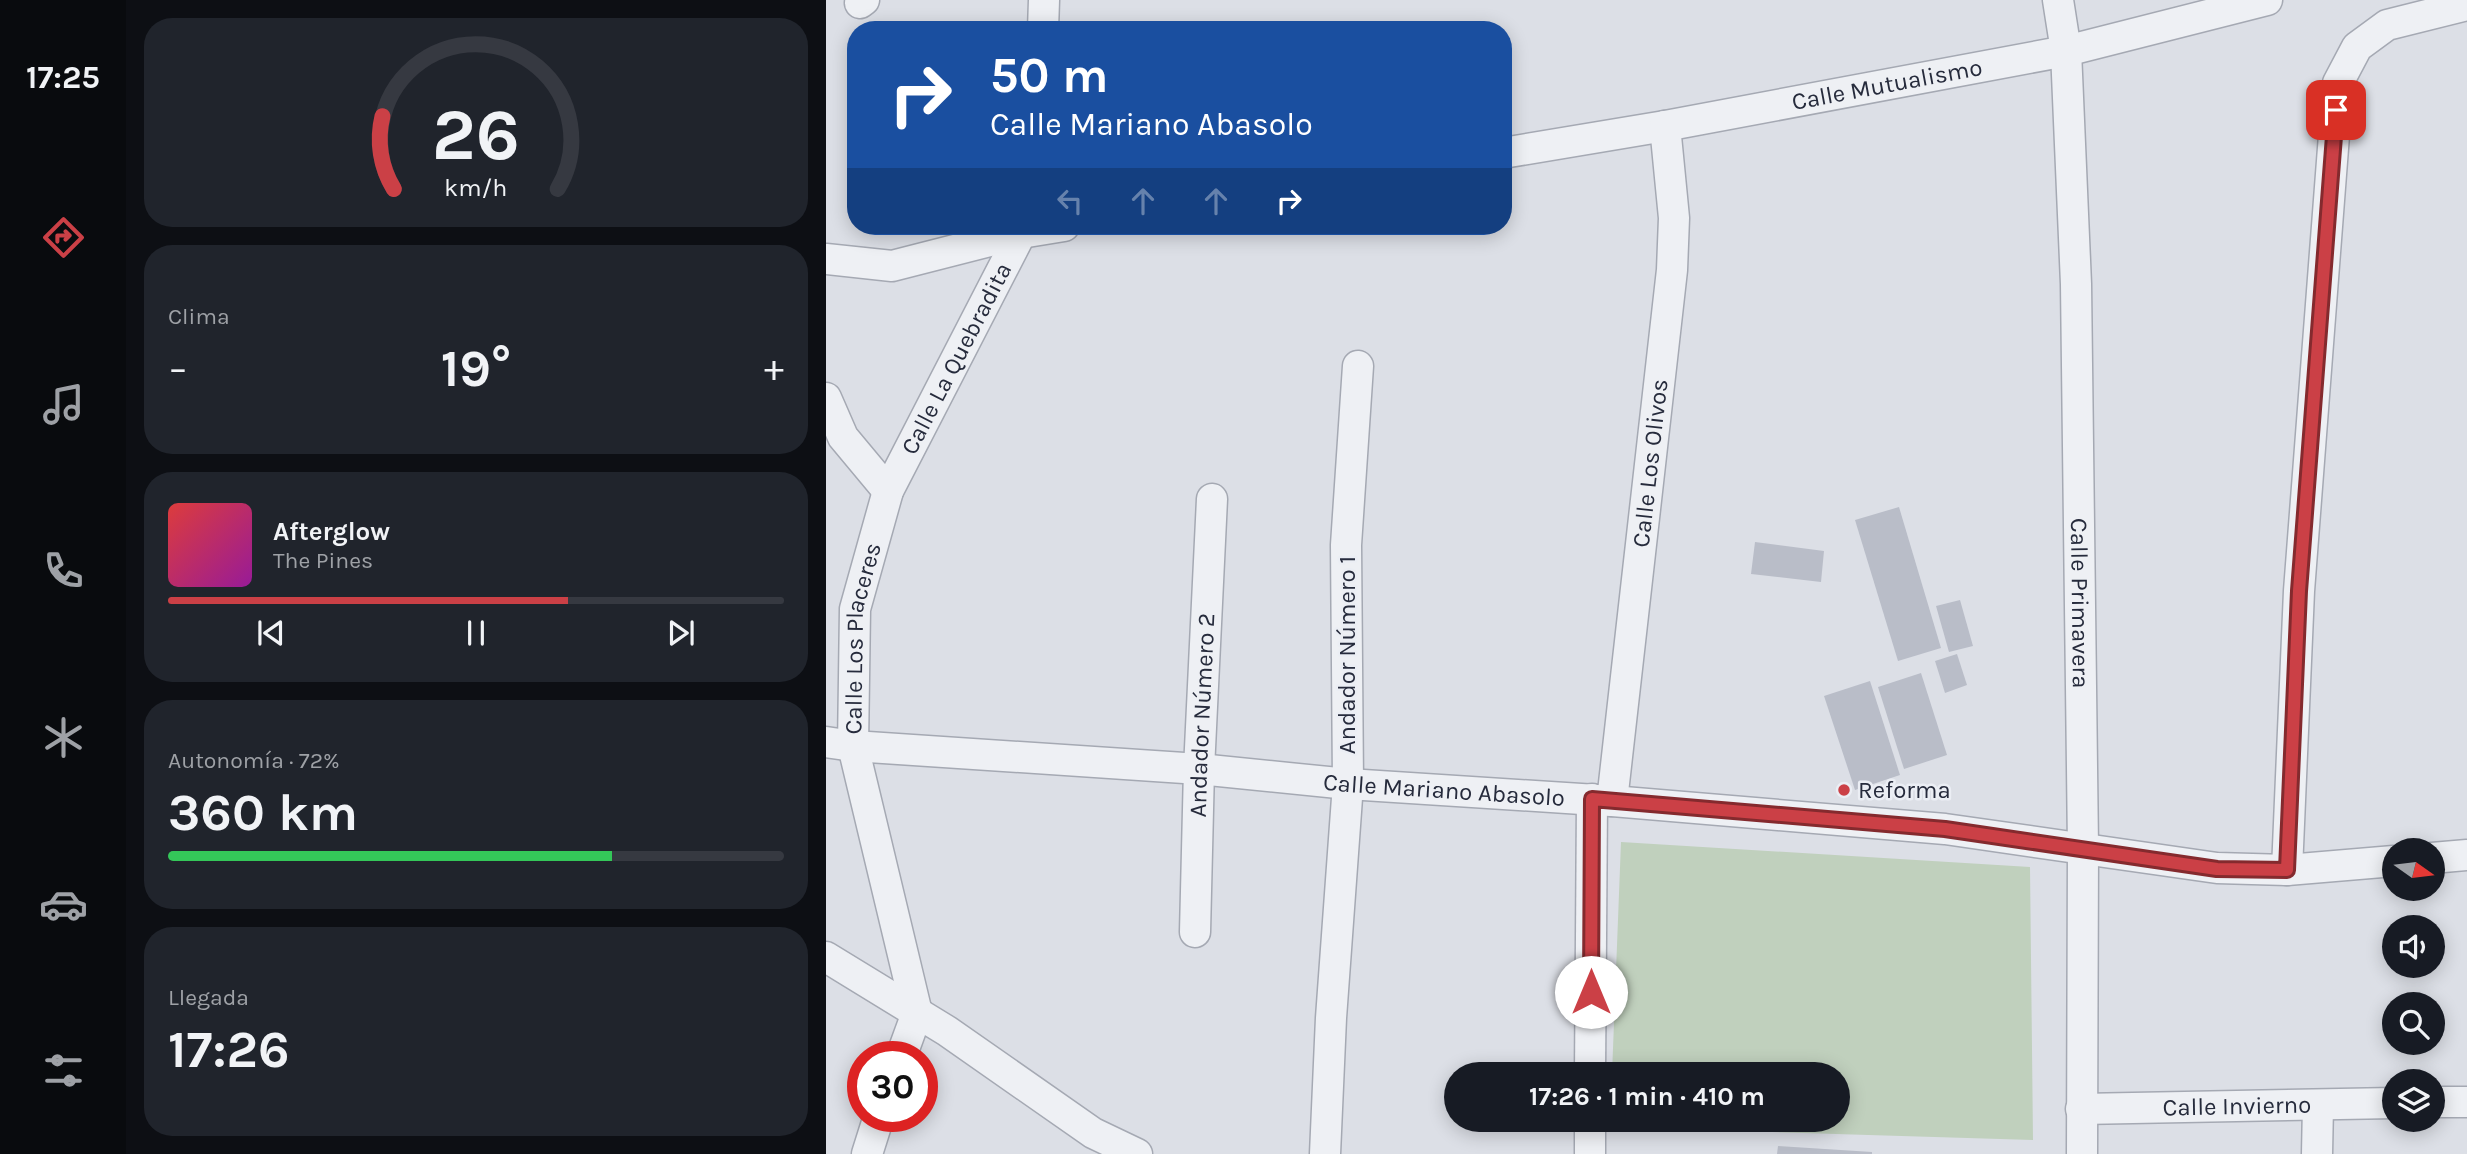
<!DOCTYPE html>
<html lang="es">
<meta charset="utf-8">
<style>
body{margin:0;font-family:Karla,sans-serif;background:#20242c;color:#f1f3f6;height:100vh;display:flex;flex-direction:column;font-size:26px;white-space:nowrap}
*{box-sizing:border-box;margin:0}
p{font-size:23px;color:#9ea1a6}
.icon{flex:none;width:38px;height:38px;fill:none;stroke:currentColor;stroke-width:2;stroke-linecap:round;stroke-linejoin:round}
.map{position:relative;flex:1;overflow:hidden}
.details{display:flex;flex-direction:column;gap:18px;padding:18px;background:#0d0f14;width:700px}
.details>*{flex:none}
.banner{position:absolute;left:21px;top:21px;width:665px;height:214px;border-radius:28px;box-shadow:0 4px 18px #0003;background:#1a4fa0;color:#fff;overflow:hidden}
.needle{width:46px;rotate:104deg}
.controls{position:absolute;left:1556px;top:838px;display:grid;gap:14px}
.controls a{display:grid;place-items:center;width:63px;height:63px;border-radius:50%;background:#171b24;box-shadow:0 4px 18px #0003;font-size:35px}
.speed{position:absolute;left:21px;top:1041px;display:flex;gap:14px;font-size:35px;font-weight:700;text-align:center}
.speed>*{display:grid;place-content:center;width:91px;height:91px;border-radius:50%;background:#171b24;box-shadow:0 4px 18px #0003;line-height:1}
.speed .limit{border:10px solid #d22;background:#fff;color:#111}
.pin{position:absolute;display:grid;place-items:center;width:60px;height:60px;color:#fff;margin:-30px;border-radius:14px;box-shadow:0 4px 10px #0006}
.me{position:absolute;width:77px;margin:-38px;rotate:0deg;stroke-linejoin:round;filter:drop-shadow(0 0 5px #0008)}
.turn{display:flex;align-items:center;gap:24px;height:147px;padding:0 28px;font-size:32px}
.turn .icon{width:91px;height:91px;stroke-width:2.5}
.turn b{display:block;font-size:49px;line-height:60px}
.lanes{display:flex;align-items:center;height:66px;padding:0 28px;background:#0003;justify-content:center;gap:35px;direction:ltr}
.lanes .off{opacity:.35}
.big{font-size:52px;font-weight:700;line-height:1.1}
.details .card{flex:1;display:flex;flex-direction:column;justify-content:center;gap:10px;min-width:0;padding:0 24px;border-radius:28px;background:#20242c}
.details .dial{align-items:center;gap:0}
.dial svg{height:182px;overflow:visible;fill:none;stroke:#363941;stroke-width:7;stroke-linecap:round;text-anchor:middle}
.dial text{fill:#f1f3f6;stroke:none}
.song{display:flex;align-items:center;gap:21px}
.cover{width:84px;height:84px;border-radius:10px;background:linear-gradient(135deg,hsl(0 70% 55%),hsl(300 70% 35%))}
.played{height:7px;border-radius:4px;background:linear-gradient(90deg,#cb4046 65%,#363941 65%)}
.keys{display:flex;justify-content:space-around;direction:ltr}
.heat{display:flex;justify-content:space-between;align-items:center;font-size:38px;direction:ltr}
.charge{height:10px;border-radius:5px;background:linear-gradient(90deg,#34c759 72%,#363941 0)}
.trip{position:absolute;left:618px;top:1062px;width:406px;height:70px;border-radius:35px;background:#171b24;box-shadow:0 4px 18px #0003;font-weight:700;line-height:70px;text-align:center}
main{display:flex;flex:1;min-height:0}
.tabs{display:flex;flex-direction:column;width:126px;justify-content:space-around;align-items:center;background:#090b0e;color:#9ea1a6}
.tabs .icon{width:49px;height:49px}
.tabs .active{color:#cb4046}
.tabs b{font-size:32px;color:#f1f3f6}
.map>svg:first-child{display:block}
.green{fill:#c0d0bd}
.building{fill:#b9bdc8}
.lines{fill:none;stroke-linecap:round;stroke-linejoin:round}
.minor-casing{stroke:#a5a9b3;stroke-width:33}
.minor{stroke:#eef0f4;stroke-width:30}
.route-casing{stroke:#842a2e;stroke-width:18}
.route{stroke:#cb4046;stroke-width:12}
.poi-dot{fill:#cb4046;stroke:#ebeef4;stroke-width:2.5}
.labels{text-anchor:middle;dominant-baseline:central;stroke-width:5;stroke-linejoin:round;paint-order:stroke}
.street-label{font-size:24px;fill:#262b3c;stroke:#ebeef4}
.poi-label{font-size:24px;fill:#262b3c;stroke:#ebeef4;text-anchor:start}
</style>
<main>
<nav class="tabs">
<b>17:25</b>
<svg class="icon active" aria-label="directions" viewBox="0 0 24 24"><path d="M12 3l9 9-9 9-9-9zM9 14v-3h6M13 9l2 2-2 2"/></svg>
<svg class="icon" aria-label="music" viewBox="0 0 24 24"><path d="M9 18V5l10-2v13"/><circle cx="6" cy="18" r="3"/><circle cx="16" cy="16" r="3"/></svg>
<svg class="icon" aria-label="phone" viewBox="0 0 24 24"><path d="M5 4h4l2 5-3 2q2 4 5 5l2-3 5 2v4C11 20 4 13 5 4z"/></svg>
<svg class="icon" aria-label="climate" viewBox="0 0 24 24"><path d="M12 3v18M4 7l16 10M4 17L20 7"/></svg>
<svg class="icon" aria-label="car" viewBox="0 0 24 24"><path d="M5 17H2v-5l4-1 3-4h7l3 4 3 1v5h-3M9 17h6M6 11h13"/><circle cx="7" cy="17" r="2"/><circle cx="17" cy="17" r="2"/></svg>
<svg class="icon" aria-label="filters" viewBox="0 0 24 24"><path d="M4 7h16M4 17h16"/><circle cx="9" cy="7" r="2"/><circle cx="15" cy="17" r="2"/></svg>
</nav>
<section class="details">
<div class="card dial"><svg viewBox="0 0 100 80">
<path d="M14 69A42 42 0 1 1 86 69"/>
<path d="M14 69A42 42 0 0 1 9 37" stroke="#cb4046"/>
<text x="50" y="56" font-size="32" font-weight="700">26</text>
<text x="50" y="72" font-size="11">km/h</text>
</svg></div>
<div class="card"><p>Clima</p>
<div class="heat"><a>−</a><b class="big">19°</b><a>+</a></div>
</div>
<div class="card">
<div class="song"><i class="cover"></i><div><b>Afterglow</b><p>The Pines</p></div></div>
<div class="played"></div>
<div class="keys"><svg class="icon" aria-label="previous" viewBox="0 0 24 24"><path d="M18 5L8 12l10 7zM5 5v14"/></svg><svg class="icon" aria-label="pause" viewBox="0 0 24 24"><path d="M8 5v14M16 5v14"/></svg><svg class="icon" aria-label="next" viewBox="0 0 24 24"><path d="M6 5l10 7-10 7zM19 5v14"/></svg></div>
</div>
<div class="card"><p>Autonomía · 72%</p><b class="big">360 km</b><div class="charge"></div></div>
<div class="card"><p>Llegada</p><b class="big">17:26</b></div>
</section>
<div class="map">
<svg width="1641" height="1154" viewBox="0 0 1641 1154">
<rect width="100%" height="100%" fill="#dcdfe6"/>
<path class="green" d="M795,842L1204,867L1207,1140L784,1127L785,1120H1012V1074H786Z"/>
<g class="building">
<path d="M1073,507L1115,648L1072,661L1029,520Z"/>
<path d="M929,542L998,551L995,582L925,574Z"/>
<path d="M1134,600L1147,646L1123,652L1110,606Z"/>
<path d="M1131,654L1141,685L1119,693L1109,661Z"/>
<path d="M1095,673L1121,755L1078,769L1052,687Z"/>
<path d="M1044,681L1074,775L1029,790L998,696Z"/>
<path d="M952,1146L1046,1152V1154H951Z"/>
</g>
<g class="lines">
<defs>
<g id="minor">
<path id="s1" d="M1232,0L1240,51L1250,284L1257,848L1256,1154"/>
<path d="M34,3L38,0"/>
<path d="M217,30L218,0"/>
<path id="s2" d="M677,153L839,126L1240,51L1441,0"/>
<path d="M0,259L66,266L195,233L238,226"/>
<path d="M0,398L17,437L62,491"/>
<path id="s3" d="M0,742L27,746L373,769L522,784L786,801L1119,829L1391,868L1461,870L1568,861"/>
<path id="s4" d="M786,801L846,270L848,218L839,126"/>
<path d="M1606,858L1641,855"/>
<path d="M1461,870L1473,591L1512,83L1531,47L1561,25L1641,5"/>
<path id="s5" d="M369,932L373,769L386,499"/>
<path d="M0,957L121,1031L267,1133L311,1154"/>
<path id="s6" d="M75,1057L91,1013L27,746L29,609L62,491L195,233L196,226"/>
<path d="M764,1074L766,799"/>
<path d="M1606,1102H1641"/>
<path id="s7" d="M1255,1109L1568,1103"/>
<path d="M41,1154L53,1116"/>
<path d="M499,1154L505,1018L522,784L520,545L532,366"/>
<path d="M764,1154V1120"/>
<path d="M1491,1154L1492,1105"/>
</g>
</defs>
<use href="#minor" class="minor-casing"/>
<use href="#minor" class="minor"/>
</g>
<g class="lines">
<defs>
<path id="route" d="M765,992L766,799L1119,829L1391,869L1461,870L1473,591L1510,110"/>
</defs>
<use href="#route" class="route-casing"/>
<use href="#route" class="route"/>
</g>
<circle class="poi-dot" cx="1018" cy="790" r="7"/>
<g class="labels">
<g class="street-label">
<text stroke="none"><textPath href="#s2" startOffset="390">Calle Mutualismo</textPath></text>
<text stroke="none"><textPath href="#s6" startOffset="730">Calle La Quebradita</textPath></text>
<text stroke="none"><textPath href="#s4" startOffset="340">Calle Los Olivos</textPath></text>
<text stroke="none"><textPath href="#s1" startOffset="604">Calle Primavera</textPath></text>
<text stroke="none"><textPath href="#s6" startOffset="430">Calle Los Placeres</textPath></text>
<text transform="translate(521 655) rotate(-90)">Andador Número 1</text>
<text stroke="none"><textPath href="#s5" startOffset="217">Andador Número 2</textPath></text>
<text stroke="none"><textPath href="#s3" startOffset="620">Calle Mariano Abasolo</textPath></text>
<text stroke="none"><textPath href="#s7" startOffset="156">Calle Invierno</textPath></text>
</g>
<g class="poi-label">
<text x="1032" y="790">Reforma</text>
</g>
</g>
</svg>
<div class="controls">
<a><svg class="needle" viewBox="-14 -14 28 28"><path d="M0-13l5 13h-10z" fill="#e53935"/><path d="M0 13l5-13h-10z" fill="#9ea1a6"/></svg></a>
<a><svg class="icon" aria-label="sound" viewBox="0 0 24 24"><path d="M4 9h4l5-4v14l-5-4H4zM17 9q2 3 0 6"/></svg></a>
<a><svg class="icon" aria-label="search" viewBox="0 0 24 24"><circle cx="10" cy="10" r="6"/><path d="M15 15l6 6"/></svg></a>
<a><svg class="icon" aria-label="layers" viewBox="0 0 24 24"><path d="M12 4l9 5-9 5-9-5zM3 14l9 5 9-5"/></svg></a>
</div>
<div class="speed"><div class="limit">30</div></div>
<div class="pin" style="left:1510px;top:110px;background:#d93025"><svg class="icon" aria-label="arrive" viewBox="0 0 24 24"><path d="M6 21V4h12l-3 4 3 4H6"/></svg></div>
<svg class="me" style="left:765px;top:992px" viewBox="-20 -20 40 40"><circle r="19" fill="#fff"/><path d="M0-13L10 11 0 6-10 11z" fill="#cb4046"/></svg>
<div class="trip">17:26 · 1 min · 410 m</div>
<div class="banner">
<div class="turn"><svg class="icon" aria-label="right" viewBox="0 0 24 24"><path d="M7 20v-9h11M14 6l5 5-5 5"/></svg><div><b>50 m</b>Calle Mariano Abasolo</div></div>
<div class="lanes"><svg class="icon off" aria-label="left" viewBox="0 0 24 24"><path d="M17 20v-9H6M10 6l-5 5 5 5"/></svg><svg class="icon off" aria-label="ahead" viewBox="0 0 24 24"><path d="M12 20V5M6 11l6-6 6 6"/></svg><svg class="icon off" aria-label="ahead" viewBox="0 0 24 24"><path d="M12 20V5M6 11l6-6 6 6"/></svg><svg class="icon" aria-label="right" viewBox="0 0 24 24"><path d="M7 20v-9h11M14 6l5 5-5 5"/></svg></div>
</div>
</div>
</main>
